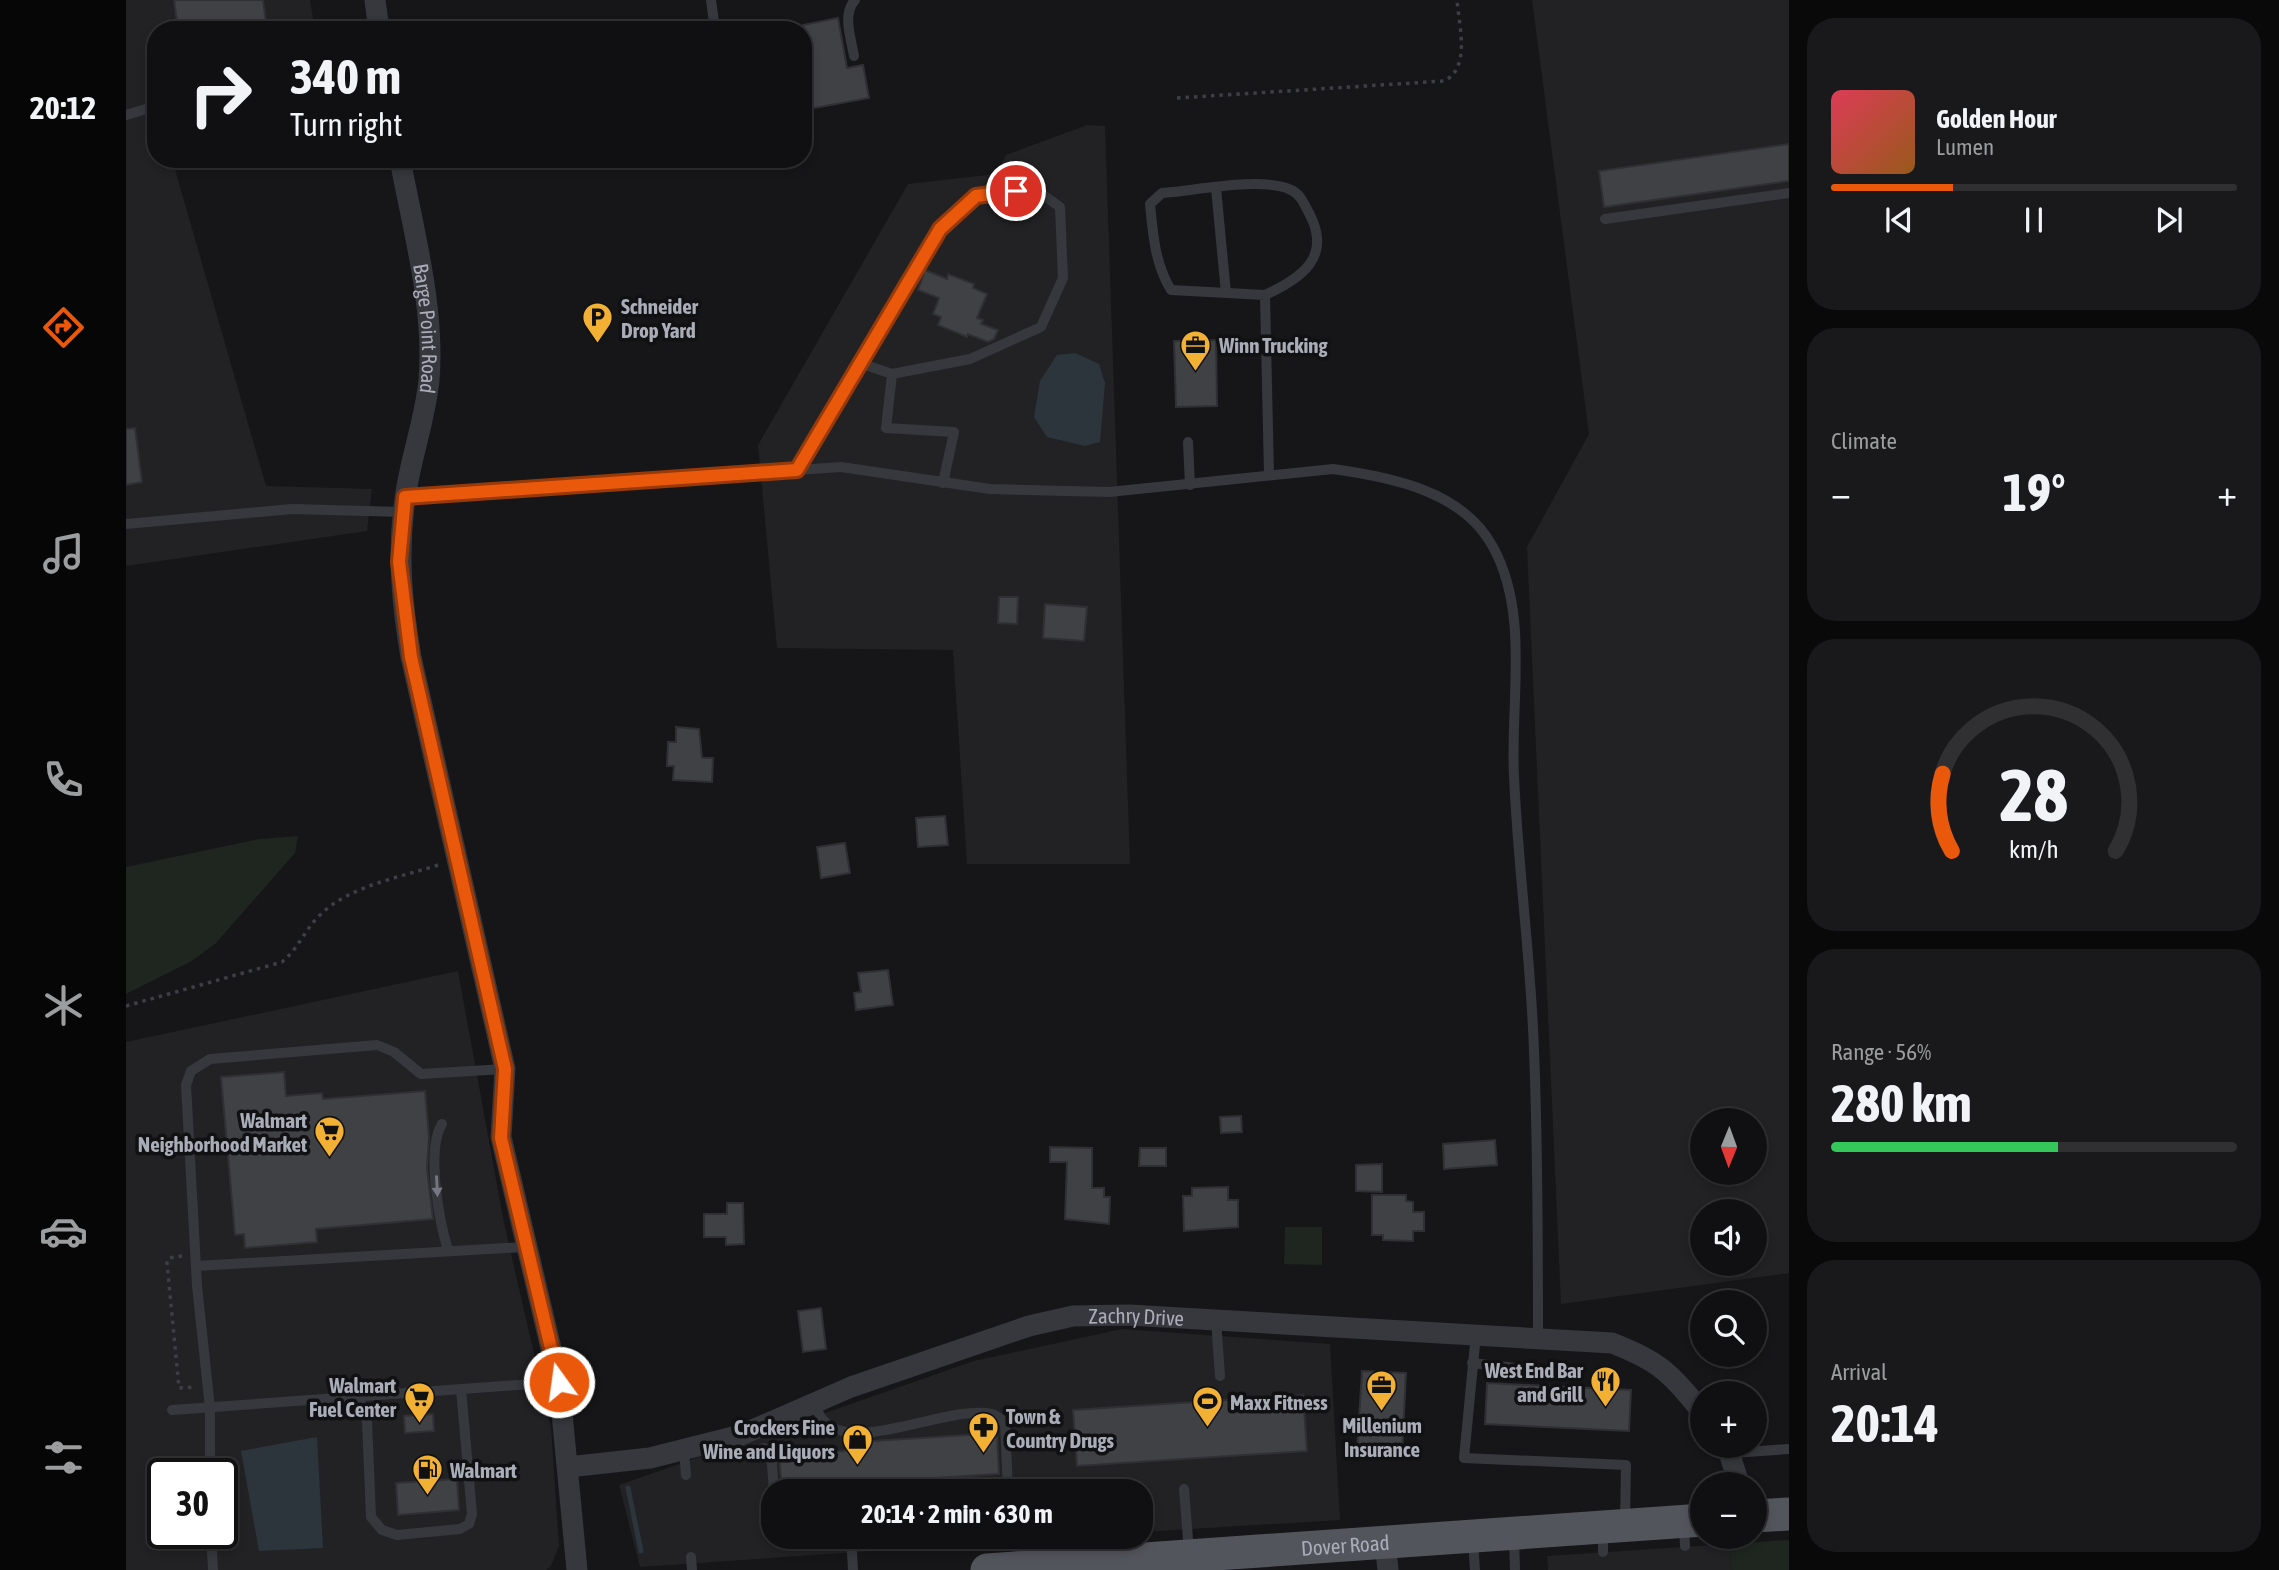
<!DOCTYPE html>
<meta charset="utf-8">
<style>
body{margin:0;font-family:"Asap Condensed",sans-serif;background:#19191b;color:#f1f3f6;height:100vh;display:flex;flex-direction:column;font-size:26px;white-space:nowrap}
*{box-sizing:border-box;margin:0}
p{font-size:23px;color:#9c9d9f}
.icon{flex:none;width:38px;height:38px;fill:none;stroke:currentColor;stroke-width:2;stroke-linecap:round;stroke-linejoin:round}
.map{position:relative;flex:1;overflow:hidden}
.drawer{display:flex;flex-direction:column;gap:18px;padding:18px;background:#09090a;width:490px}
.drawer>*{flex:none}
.top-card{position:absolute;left:21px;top:21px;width:665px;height:147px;border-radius:28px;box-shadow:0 4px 10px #0003,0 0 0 2px #303032;background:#101012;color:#f1f3f6;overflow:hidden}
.needle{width:46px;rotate:181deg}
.controls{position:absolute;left:1564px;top:1108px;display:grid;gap:14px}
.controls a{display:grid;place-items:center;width:77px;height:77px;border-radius:50%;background:#101012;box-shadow:0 4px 10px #0003,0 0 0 2px #303032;font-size:35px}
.speed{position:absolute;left:21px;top:1458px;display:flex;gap:14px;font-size:35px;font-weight:700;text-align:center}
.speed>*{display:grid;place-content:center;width:91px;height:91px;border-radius:50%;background:#101012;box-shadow:0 4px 10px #0003,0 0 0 2px #303032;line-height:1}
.speed .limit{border:4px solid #111;border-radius:10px;background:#fff;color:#111}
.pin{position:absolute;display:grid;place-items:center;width:60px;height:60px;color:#fff;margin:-30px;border:4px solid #fff;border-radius:50%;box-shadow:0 2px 7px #0007}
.me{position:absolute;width:77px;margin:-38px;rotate:346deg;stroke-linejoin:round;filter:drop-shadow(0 0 5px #0008)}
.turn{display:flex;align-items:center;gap:24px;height:147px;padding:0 28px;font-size:32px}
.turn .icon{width:91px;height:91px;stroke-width:2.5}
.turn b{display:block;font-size:49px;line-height:60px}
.big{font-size:52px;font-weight:700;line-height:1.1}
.drawer .card{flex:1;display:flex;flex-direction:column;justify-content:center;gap:10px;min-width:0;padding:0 24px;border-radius:28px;background:#19191b}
.drawer .dial{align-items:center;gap:0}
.dial svg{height:182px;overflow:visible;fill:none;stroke:#303032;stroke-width:7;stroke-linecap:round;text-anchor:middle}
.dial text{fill:#f1f3f6;stroke:none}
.song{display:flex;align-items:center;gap:21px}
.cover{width:84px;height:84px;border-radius:10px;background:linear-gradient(135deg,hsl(350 70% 55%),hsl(30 70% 35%))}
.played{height:7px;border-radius:4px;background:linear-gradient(90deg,#ea580c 30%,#303032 30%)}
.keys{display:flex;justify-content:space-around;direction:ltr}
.heat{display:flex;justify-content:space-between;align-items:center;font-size:38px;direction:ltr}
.charge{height:10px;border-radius:5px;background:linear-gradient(90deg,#34c759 56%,#303032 0)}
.trip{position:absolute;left:635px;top:1479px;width:392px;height:70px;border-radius:28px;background:#101012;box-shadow:0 4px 10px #0003,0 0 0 2px #303032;font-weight:700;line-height:70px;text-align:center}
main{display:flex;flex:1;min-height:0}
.tabs{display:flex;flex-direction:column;width:126px;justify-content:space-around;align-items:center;background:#060607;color:#9c9d9f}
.tabs .icon{width:49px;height:49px}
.tabs .current{color:#ea580c}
.tabs b{font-size:32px;color:#f1f3f6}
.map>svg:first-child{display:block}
.built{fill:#222225;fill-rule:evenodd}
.green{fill:#1e261f}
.water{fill:#2c353c}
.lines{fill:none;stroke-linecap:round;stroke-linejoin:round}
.stream{stroke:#2c353c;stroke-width:5}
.building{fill:#404145;stroke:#303034;stroke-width:2}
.path{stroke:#3d3f44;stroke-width:3.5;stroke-dasharray:3.5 5;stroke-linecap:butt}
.lane{stroke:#37383d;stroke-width:10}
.street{stroke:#37383d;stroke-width:21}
.primary{stroke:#53555c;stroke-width:33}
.oneway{fill:#757881}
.route-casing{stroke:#983908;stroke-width:18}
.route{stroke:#ea580c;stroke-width:12}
.labels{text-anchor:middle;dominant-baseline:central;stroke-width:7;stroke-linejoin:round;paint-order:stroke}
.poi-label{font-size:21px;font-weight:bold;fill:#a8adb8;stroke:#111113;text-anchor:start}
.street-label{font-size:21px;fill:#a8adb8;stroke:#111113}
</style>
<main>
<nav class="tabs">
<b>20:12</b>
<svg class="icon current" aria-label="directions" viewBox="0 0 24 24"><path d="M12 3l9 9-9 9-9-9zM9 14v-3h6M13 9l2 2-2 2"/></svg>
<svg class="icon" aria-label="music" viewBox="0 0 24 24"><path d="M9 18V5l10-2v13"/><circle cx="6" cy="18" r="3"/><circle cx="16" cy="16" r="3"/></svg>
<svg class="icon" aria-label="phone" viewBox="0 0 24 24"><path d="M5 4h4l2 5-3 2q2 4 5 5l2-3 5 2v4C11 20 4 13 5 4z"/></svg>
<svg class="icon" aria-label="climate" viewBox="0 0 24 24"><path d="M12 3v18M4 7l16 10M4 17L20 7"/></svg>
<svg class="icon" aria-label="car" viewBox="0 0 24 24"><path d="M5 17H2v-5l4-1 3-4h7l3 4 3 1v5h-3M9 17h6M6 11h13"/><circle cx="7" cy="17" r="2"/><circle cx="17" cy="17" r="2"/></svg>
<svg class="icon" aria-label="filters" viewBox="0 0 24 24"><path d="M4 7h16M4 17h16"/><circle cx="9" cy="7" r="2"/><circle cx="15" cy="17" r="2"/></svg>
</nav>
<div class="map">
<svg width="1663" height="1570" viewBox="0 0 1663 1570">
<rect width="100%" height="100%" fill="#161618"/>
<g class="built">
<path d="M0,0H184L189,30H30V87L26,89L30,103V159H46L140,486L246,489L241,531L0,566Z"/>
<path d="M1406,0H1663V1273L1435,1304L1401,547L1463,434ZM1577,1120H1629V1172H1577ZM1577,1211H1629V1264H1577Z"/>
<path d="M961,125L979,126L1004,864H841L827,650L651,648L632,445L782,184L870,174L880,155Z"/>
<path d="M332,971L378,1223L425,1428L433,1546L425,1566L420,1570H0V1042ZM37,1474H96V1533H37Z"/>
<path d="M996,1329L1204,1344L1214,1520L1015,1532V1491H648V1536L949,1537L514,1567L493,1485L848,1361Z"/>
<path d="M1603,1544L1606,1570H1422L1421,1556Z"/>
</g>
<g class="green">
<path d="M172,836L169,853L90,943L66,961L0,994V867L133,839Z"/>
<path d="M1159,1227H1196V1265L1158,1264Z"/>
<path d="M1663,1540V1570H1606L1603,1544Z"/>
</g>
<g class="water">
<path d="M949,353L973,364L979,383L974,442L959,446L921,437L908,417L914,381L931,355Z"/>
<path d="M191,1437L197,1548L133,1551L115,1451Z"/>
</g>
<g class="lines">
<path class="stream" d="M502,1488L515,1551"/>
</g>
<g class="building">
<path d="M48,0H137L141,30H52Z"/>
<path d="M712,18L721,68L737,65L743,98L677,110V25Z"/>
<path d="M1663,144V181L1478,207L1473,171Z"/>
<path d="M799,270L821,279L822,274L848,284L847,288L861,294L851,318L857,320L855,324L872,330L868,339L862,342L842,334L841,337L812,325L815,317L807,314L813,298L792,290Z"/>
<path d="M1090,340L1091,406L1050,407L1048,341Z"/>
<path d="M9,428L16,482L0,485V429Z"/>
<path d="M873,597H892L891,624L872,623Z"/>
<path d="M919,604L961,607L958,641L917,638Z"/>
<path d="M550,727L573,729L576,758H587L586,782L547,780L548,766H541L542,742H550Z"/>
<path d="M819,816L822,845L792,847L790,818Z"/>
<path d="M719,843L724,873L695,878L691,847Z"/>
<path d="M762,970L767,1005L730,1010L728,993L735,992L732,973Z"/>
<path d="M158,1072L160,1096L196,1093L197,1099L299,1091L303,1137L301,1168L307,1219L190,1229L191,1242L119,1248L118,1234L109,1235L95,1077Z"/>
<path d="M1115,1116L1116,1132L1095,1133L1094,1117Z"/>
<path d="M1369,1140L1371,1165L1318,1169L1317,1144Z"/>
<path d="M924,1147L966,1148V1188H978V1197H984L983,1224L939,1219L941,1162H924Z"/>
<path d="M1014,1148H1040V1166H1013Z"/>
<path d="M1256,1164V1192L1230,1191V1165Z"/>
<path d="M1102,1187V1200H1112V1227L1058,1231L1057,1196H1066V1188Z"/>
<path d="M1246,1195H1280V1201L1287,1202V1212H1298V1231H1287V1241L1257,1240V1235H1246Z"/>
<path d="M601,1203H617L618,1244L600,1245V1237H578V1214H601Z"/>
<path d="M695,1308L700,1349L677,1352L672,1311Z"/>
<path d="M1236,1371L1280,1373L1276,1454L1231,1451Z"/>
<path d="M1361,1383L1505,1390L1503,1431L1359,1424Z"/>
<path d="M1177,1395L1181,1451L951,1466L947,1410Z"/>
<path d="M307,1414L308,1431L279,1433L278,1416Z"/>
<path d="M871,1433L873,1474L734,1483L735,1490L656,1491L653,1455L732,1450V1442Z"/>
<path d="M331,1479L333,1510L272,1515L270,1483Z"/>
</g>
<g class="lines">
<g class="path">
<path d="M1051,98L1318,81C1345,68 1333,26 1331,0"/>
<path d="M0,1006L156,962C173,948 179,929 194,915C224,885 277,877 315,864"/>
<path d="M56,1256L43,1258L41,1263L53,1388L68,1387"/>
</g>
<g class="lane">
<path d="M585,0L589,30"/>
<path d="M728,56C725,38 716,14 729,0"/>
<path d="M0,115L30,106"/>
<path d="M1090,188L1100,293"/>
<path d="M1479,219L1663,193"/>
<path d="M1139,295C1174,279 1206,258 1184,215C1179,206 1175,194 1165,190C1140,177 1076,189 1047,192L1036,193L1024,204C1027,235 1029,264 1045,290L1139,295L1143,475"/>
<path d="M766,374L760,428L828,432L817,483"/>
<path d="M1062,442L1064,485"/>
<path d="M671,470L814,229L850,196L909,189L934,207L937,278L915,327L844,359L766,374L734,363"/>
<path d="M279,497L715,467L864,489L983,492L1207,469C1265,477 1337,491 1367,547C1404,614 1384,703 1388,776C1392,868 1405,959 1408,1051C1412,1146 1412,1241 1412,1336"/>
<path d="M0,524L166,509L277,512"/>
<path d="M316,1124C300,1149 313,1221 322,1250"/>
<path d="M70,1266L399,1247"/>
<path d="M1090,1320L1094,1376"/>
<path d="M1350,1334L1338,1458L1500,1465L1499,1522"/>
<path d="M1346,1363L1390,1368"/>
<path d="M233,1397L241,1422L245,1517L256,1530L271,1535L334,1529L343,1524L346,1514L335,1389"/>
<path d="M687,1404C691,1409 694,1418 699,1422C731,1454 824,1404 866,1414C870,1415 876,1420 879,1423L882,1491"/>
<path d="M46,1410L433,1382"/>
<path d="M558,1450L560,1475"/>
<path d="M1606,1453L1663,1449"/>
<path d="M617,1454L638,1448L645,1452L648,1491"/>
<path d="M84,1474V1408L71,1286L60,1085L65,1071L84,1059L251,1045L268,1052L295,1074L379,1069"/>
<path d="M1058,1489L1063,1552"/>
<path d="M1558,1524L1559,1546"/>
<path d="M1477,1529V1552"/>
<path d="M85,1533L87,1570"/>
<path d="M725,1536L727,1570"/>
<path d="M889,1536L899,1563"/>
<path d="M1388,1538L1389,1570"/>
<path d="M1347,1541L1349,1570"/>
<path d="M565,1557L566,1570"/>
</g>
<g class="street">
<path d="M249,0L253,30"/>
<path id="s1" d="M274,159C287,230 309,307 303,380C299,421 284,459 279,499C271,554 276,604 285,657L379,1069L375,1137L433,1382L451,1570"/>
<path d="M1601,1446L1613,1484"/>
<path id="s2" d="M442,1467L524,1458L615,1435L725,1387L903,1326L947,1316L1003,1315L1486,1343C1535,1362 1544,1373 1577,1413"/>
<path d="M1259,1541L1262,1570"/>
</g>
<g class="primary">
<path d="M1629,1516L1663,1514"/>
<path id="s3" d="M861,1570L1577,1520"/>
</g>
</g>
<defs><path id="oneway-solid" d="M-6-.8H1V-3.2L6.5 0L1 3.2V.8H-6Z" transform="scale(1.75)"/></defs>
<use class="oneway" href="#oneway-solid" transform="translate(311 1186) rotate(87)"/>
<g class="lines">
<defs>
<path id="route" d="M433,1382L375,1138L379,1069L285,657L273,562L279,497L671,470L814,229L850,196L890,191"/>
</defs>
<use href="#route" class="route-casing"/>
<use href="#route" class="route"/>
</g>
<defs>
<symbol id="parking-pin" viewBox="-11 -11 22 30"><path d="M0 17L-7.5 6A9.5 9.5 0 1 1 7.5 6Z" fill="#f2b134" stroke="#111113"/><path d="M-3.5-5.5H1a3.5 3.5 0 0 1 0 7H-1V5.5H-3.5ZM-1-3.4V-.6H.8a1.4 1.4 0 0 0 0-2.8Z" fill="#111"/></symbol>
<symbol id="office-pin" viewBox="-11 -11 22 30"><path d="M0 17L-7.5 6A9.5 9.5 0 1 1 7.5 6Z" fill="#f2b134" stroke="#111113"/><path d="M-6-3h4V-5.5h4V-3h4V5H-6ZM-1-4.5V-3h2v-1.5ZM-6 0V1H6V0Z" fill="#111"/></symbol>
<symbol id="supermarket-pin" viewBox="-11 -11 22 30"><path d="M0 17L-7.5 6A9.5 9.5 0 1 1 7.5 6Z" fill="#f2b134" stroke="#111113"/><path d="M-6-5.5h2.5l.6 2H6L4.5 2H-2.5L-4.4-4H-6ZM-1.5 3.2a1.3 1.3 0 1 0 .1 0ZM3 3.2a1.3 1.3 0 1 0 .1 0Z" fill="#111"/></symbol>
<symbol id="restaurant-pin" viewBox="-11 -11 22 30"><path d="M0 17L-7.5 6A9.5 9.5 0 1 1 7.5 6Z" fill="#f2b134" stroke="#111113"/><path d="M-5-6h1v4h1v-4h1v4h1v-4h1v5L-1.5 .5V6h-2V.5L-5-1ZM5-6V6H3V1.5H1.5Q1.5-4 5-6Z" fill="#111"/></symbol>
<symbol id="stadium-pin" viewBox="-11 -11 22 30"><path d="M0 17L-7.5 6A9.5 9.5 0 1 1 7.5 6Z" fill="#f2b134" stroke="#111113"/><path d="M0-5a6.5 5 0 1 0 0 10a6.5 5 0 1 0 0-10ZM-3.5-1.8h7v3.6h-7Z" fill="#111"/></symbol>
<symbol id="pharmacy-pin" viewBox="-11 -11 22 30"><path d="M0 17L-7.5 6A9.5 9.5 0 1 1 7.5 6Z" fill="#f2b134" stroke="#111113"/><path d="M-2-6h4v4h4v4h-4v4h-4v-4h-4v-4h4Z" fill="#111"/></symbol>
<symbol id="shop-pin" viewBox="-11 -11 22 30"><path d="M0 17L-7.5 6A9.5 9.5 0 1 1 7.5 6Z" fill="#f2b134" stroke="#111113"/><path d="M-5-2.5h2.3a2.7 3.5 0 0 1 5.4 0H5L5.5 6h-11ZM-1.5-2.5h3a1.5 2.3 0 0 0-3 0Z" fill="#111"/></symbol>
<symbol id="fuel-pin" viewBox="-11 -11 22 30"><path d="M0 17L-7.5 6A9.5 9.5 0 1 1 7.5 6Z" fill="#f2b134" stroke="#111113"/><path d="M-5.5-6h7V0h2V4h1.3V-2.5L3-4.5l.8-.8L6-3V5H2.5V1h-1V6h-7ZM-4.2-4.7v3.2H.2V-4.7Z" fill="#111"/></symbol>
</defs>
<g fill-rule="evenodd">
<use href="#parking-pin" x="454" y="300" width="35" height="47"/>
<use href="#office-pin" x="1052" y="328" width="35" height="47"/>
<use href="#supermarket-pin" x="186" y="1114" width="35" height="47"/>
<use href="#restaurant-pin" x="1462" y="1364" width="35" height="47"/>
<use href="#office-pin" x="1238" y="1368" width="35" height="47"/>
<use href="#supermarket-pin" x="276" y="1380" width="35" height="47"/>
<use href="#stadium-pin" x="1064" y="1384" width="35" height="47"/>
<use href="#pharmacy-pin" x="840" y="1410" width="35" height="47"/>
<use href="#shop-pin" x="714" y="1422" width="35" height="47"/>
<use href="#fuel-pin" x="284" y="1452" width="35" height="47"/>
</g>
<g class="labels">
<g class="poi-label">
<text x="495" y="306">Schneider<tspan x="495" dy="24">Drop Yard</tspan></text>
<text x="1093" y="345">Winn Trucking</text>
<text x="181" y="1120" text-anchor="end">Walmart<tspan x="181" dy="24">Neighborhood Market</tspan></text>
<text x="1457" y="1370" text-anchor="end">West End Bar<tspan x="1457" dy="24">and Grill</tspan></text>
<text x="270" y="1385" text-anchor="end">Walmart<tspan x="270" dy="24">Fuel Center</tspan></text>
<text x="1104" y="1402">Maxx Fitness</text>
<text x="880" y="1416">Town &amp;<tspan x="880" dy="24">Country Drugs</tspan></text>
<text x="1256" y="1425" text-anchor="middle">Millenium<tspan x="1256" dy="24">Insurance</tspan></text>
<text x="709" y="1427" text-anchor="end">Crockers Fine<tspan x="709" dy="24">Wine and Liquors</tspan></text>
<text x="324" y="1470">Walmart</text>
</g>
<g class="street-label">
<text stroke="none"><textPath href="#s1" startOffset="172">Barge Point Road</textPath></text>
<text stroke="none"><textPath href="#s2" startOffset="593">Zachry Drive</textPath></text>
<text stroke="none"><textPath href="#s3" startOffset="359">Dover Road</textPath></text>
</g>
</g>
</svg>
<div class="controls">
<a><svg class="needle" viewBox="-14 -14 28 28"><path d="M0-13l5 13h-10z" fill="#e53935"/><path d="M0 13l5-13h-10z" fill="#9c9d9f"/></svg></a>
<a><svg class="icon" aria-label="sound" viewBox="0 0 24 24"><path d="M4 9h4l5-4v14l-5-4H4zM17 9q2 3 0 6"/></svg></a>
<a><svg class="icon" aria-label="search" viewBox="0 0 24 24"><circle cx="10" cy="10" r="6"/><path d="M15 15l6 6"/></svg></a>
<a>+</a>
<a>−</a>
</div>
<div class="speed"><div class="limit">30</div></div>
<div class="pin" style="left:890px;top:191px;background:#d93025"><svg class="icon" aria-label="arrive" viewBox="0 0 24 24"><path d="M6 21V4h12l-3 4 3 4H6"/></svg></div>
<svg class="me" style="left:433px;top:1382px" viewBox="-20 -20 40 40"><circle r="17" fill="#ea580c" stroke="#fff" stroke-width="3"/><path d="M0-11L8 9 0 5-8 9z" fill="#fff"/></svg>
<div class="trip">20:14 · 2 min · 630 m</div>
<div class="top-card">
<div class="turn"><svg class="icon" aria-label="right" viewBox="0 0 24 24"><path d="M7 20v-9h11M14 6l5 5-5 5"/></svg><div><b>340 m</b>Turn right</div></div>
</div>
</div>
<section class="drawer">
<div class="card">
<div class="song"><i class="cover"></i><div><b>Golden Hour</b><p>Lumen</p></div></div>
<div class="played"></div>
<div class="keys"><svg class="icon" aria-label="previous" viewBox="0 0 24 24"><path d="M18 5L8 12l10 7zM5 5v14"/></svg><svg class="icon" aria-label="pause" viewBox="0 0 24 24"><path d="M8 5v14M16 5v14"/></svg><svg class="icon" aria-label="next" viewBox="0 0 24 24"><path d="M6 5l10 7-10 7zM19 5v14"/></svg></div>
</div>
<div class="card"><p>Climate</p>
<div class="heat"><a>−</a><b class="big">19°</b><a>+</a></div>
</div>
<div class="card dial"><svg viewBox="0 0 100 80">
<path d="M14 69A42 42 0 1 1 86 69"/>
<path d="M14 69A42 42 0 0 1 10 35" stroke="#ea580c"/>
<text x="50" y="56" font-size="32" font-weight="700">28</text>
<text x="50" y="72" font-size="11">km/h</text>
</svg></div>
<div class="card"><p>Range · 56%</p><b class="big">280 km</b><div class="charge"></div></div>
<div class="card"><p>Arrival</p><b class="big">20:14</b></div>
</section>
</main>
